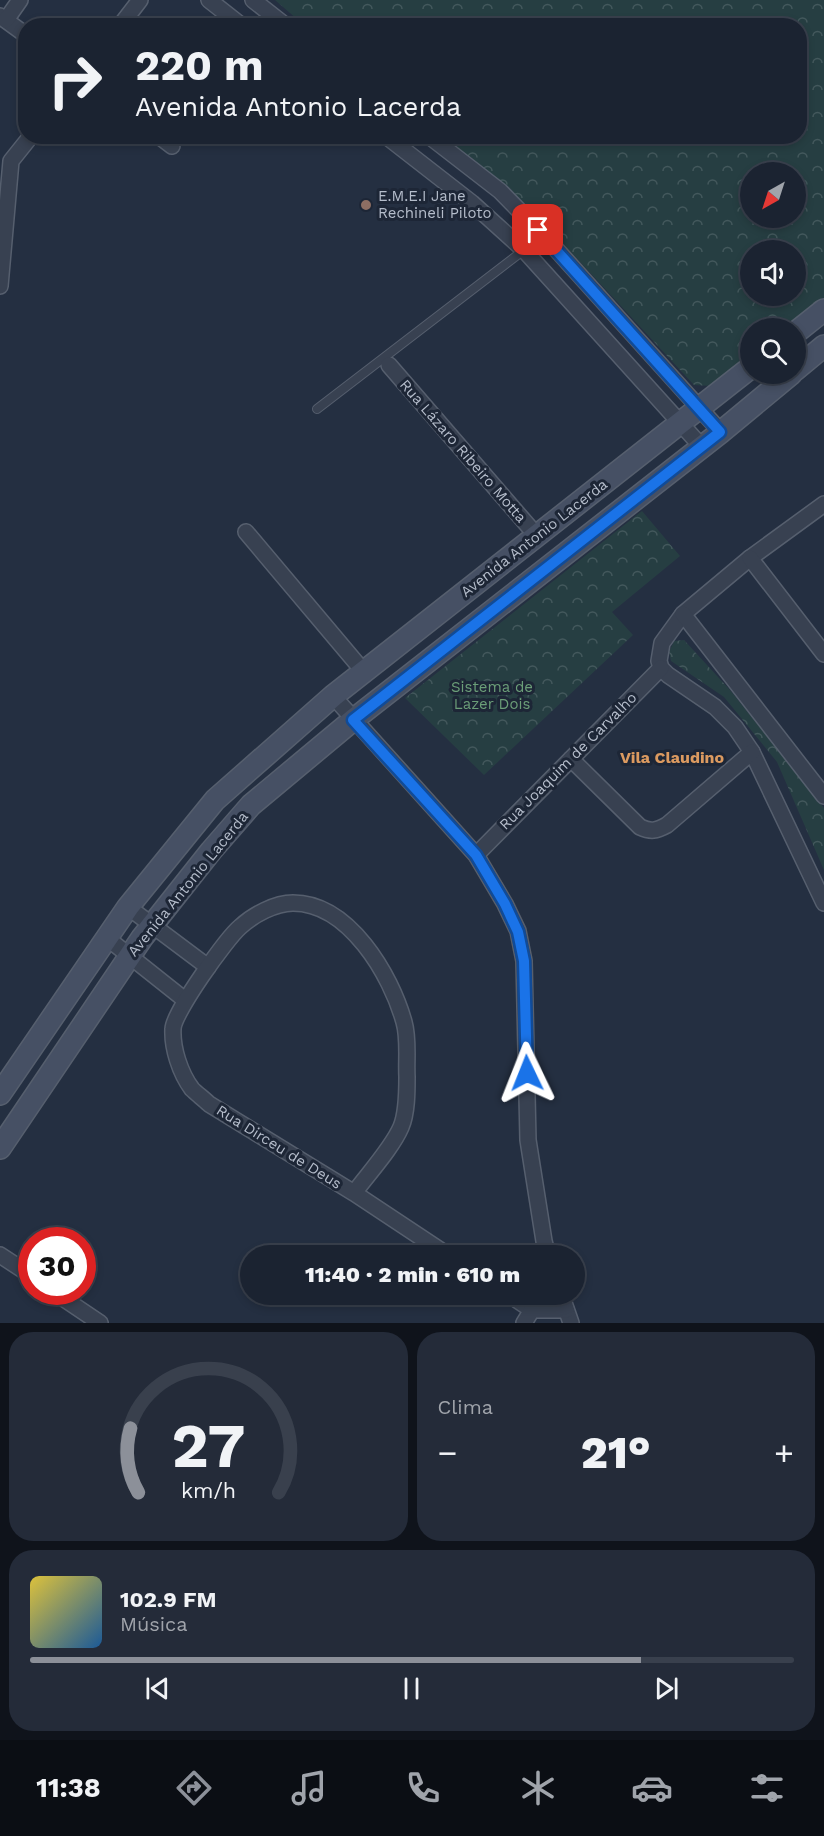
<!DOCTYPE html>
<html lang="pt">
<meta charset="utf-8">
<style>
body{margin:0;font-family:"Work Sans",sans-serif;background:#242b39;color:#f1f3f6;height:100vh;display:flex;flex-direction:column;font-size:22px;white-space:nowrap}
*{box-sizing:border-box;margin:0}
p{font-size:20px;color:#a0a4ab}
.icon{flex:none;width:33px;height:33px;fill:none;stroke:currentColor;stroke-width:2;stroke-linecap:round;stroke-linejoin:round}
.map{position:relative;height:1323px;overflow:hidden}
.details{display:flex;flex-direction:column;gap:9px;padding:9px;background:#0f131b;flex:1}
.details>*{flex:none}
.guide{position:absolute;left:18px;top:18px;width:789px;height:126px;border-radius:24px;box-shadow:0 3px 9px #0003,0 0 0 2px #39404d;background:#1b2331;color:#f1f3f6;overflow:hidden}
.needle{width:39px;rotate:219deg}
.buttons{position:absolute;left:740px;top:162px;display:grid;gap:12px}
.buttons a{display:grid;place-items:center;width:66px;height:66px;border-radius:50%;background:#1b2331;box-shadow:0 3px 9px #0003,0 0 0 2px #39404d;font-size:30px}
.speed{position:absolute;left:18px;top:1227px;display:flex;gap:12px;font-size:30px;font-weight:700;text-align:center}
.speed>*{display:grid;place-content:center;width:78px;height:78px;border-radius:50%;background:#1b2331;box-shadow:0 3px 9px #0003,0 0 0 2px #39404d;line-height:1}
.speed .limit{border:9px solid #d22;background:#fff;color:#111}
.pin{position:absolute;display:grid;place-items:center;width:51px;height:51px;color:#fff;margin:-26px;border-radius:12px;box-shadow:0 3px 9px #0006}
.me{position:absolute;width:66px;margin:-33px;rotate:358deg;stroke-linejoin:round;filter:drop-shadow(0 0 4px #0008)}
.turn{display:flex;align-items:center;gap:21px;height:126px;padding:0 18px;font-size:27px}
.turn .icon{width:78px;height:78px;stroke-width:2.5}
.turn b{display:block;font-size:42px;line-height:51px}
.big{font-size:45px;font-weight:800;line-height:1.1}
.details .tile{flex:1;display:flex;flex-direction:column;justify-content:center;gap:9px;min-width:0;padding:0 21px;border-radius:24px;background:#242b39}
.details .dial{align-items:center;gap:0}
.dial svg{height:156px;overflow:visible;fill:none;stroke:#39404d;stroke-width:7;stroke-linecap:round;text-anchor:middle}
.dial text{fill:#f1f3f6;stroke:none}
.song{display:flex;align-items:center;gap:18px}
.cover{width:72px;height:72px;border-radius:9px;background:linear-gradient(135deg,hsl(50 70% 55%),hsl(210 70% 35%))}
.played{height:6px;border-radius:3px;background:linear-gradient(90deg,#8c9099 80%,#39404d 80%)}
.keys{display:flex;justify-content:space-around;direction:ltr}
.heat{display:flex;justify-content:space-between;align-items:center;font-size:33px;direction:ltr}
.details .tiles{flex:1;display:grid;gap:9px;grid-template-columns:1fr 1fr}
.tile:last-child{grid-column:span 2}
.trip{position:absolute;left:240px;top:1245px;width:345px;height:60px;border-radius:30px;background:#1b2331;box-shadow:0 3px 9px #0003,0 0 0 2px #39404d;font-weight:800;line-height:60px;text-align:center}
.dock{display:flex;height:96px;justify-content:space-around;align-items:center;background:#0b0e14;color:#a0a4ab}
.dock .icon{width:42px;height:42px}
.dock .current{color:#8c9099}
.dock b{font-size:27px;color:#f1f3f6}
.map>svg:first-child{display:block}
.forest{fill:url(#forest-crowns);fill-rule:evenodd}
.lines{fill:none;stroke-linecap:round;stroke-linejoin:round}
.service-casing{stroke:#565f6e;stroke-width:10}
.minor-casing{stroke:#565f6e;stroke-width:18}
.secondary-casing{stroke:#565f6e;stroke-width:24}
.service{stroke:#384151;stroke-width:8}
.minor{stroke:#384151;stroke-width:15}
.secondary{stroke:#465064;stroke-width:21}
.route-casing{stroke:#114b97;stroke-width:15}
.route{stroke:#1a73e8;stroke-width:10}
.education-dot{fill:#8d6e63;stroke:#1d2636;stroke-width:2}
.labels{text-anchor:middle;dominant-baseline:central;stroke-width:6;stroke-linejoin:round;paint-order:stroke}
.poi-label{font-size:15px;fill:#b5bdcb;stroke:#1d2636;text-anchor:start}
.street-label{font-size:15px;fill:#b5bdcb;stroke:#1d2636}
.park-label{font-size:15px;fill:#6b9e78;stroke:#1d2636}
.neighbourhood-label{font-size:16px;font-weight:bold;fill:#db9a60;stroke:#1d2636}
</style>
<div class="map">
<svg width="824" height="1323" viewBox="0 0 824 1323">
<defs>
<pattern id="forest-crowns" width="20" height="18" patternUnits="userSpaceOnUse" patternTransform="scale(1.5)"><rect width="20" height="18" fill="#263e42"/><path d="M2 6a3 3 0 1 1 6 0M12 15a3 3 0 1 1 6 0" fill="none" stroke="#43585c"/></pattern>
</defs>
<rect width="100%" height="100%" fill="#242f41"/>
<g class="forest">
<path d="M275,0H824V298L785,328H750V356L711,386L694,385L532,210L442,137L800,136V26H305ZM750,172H795V218H750ZM750,250H795V296H750Z"/>
<path d="M642,511L680,556L612,612L633,635L484,775L405,698Z"/>
<path d="M684,640L730,690L824,808V870L777,762L724,697L671,661L669,652L674,641Z"/>
</g>
<g class="lines">
<defs>
<path id="service" d="M317,409L524,250"/>
<g id="minor">
<path d="M209,0L242,26"/>
<path d="M253,0L286,26"/>
<path d="M0,16L26,35"/>
<path d="M6,20L20,0"/>
<path d="M120,26L140,0"/>
<path d="M159,136L172,146"/>
<path d="M386,136L472,203L524,250L701,446"/>
<path d="M429,136L500,191L546,238L721,432"/>
<path d="M0,286L11,161L31,136"/>
<path d="M389,365L537,536"/>
<path d="M824,504L750,558L683,614L662,643L659,661L661,668L668,675L715,707L735,727L752,752L824,903"/>
<path d="M246,532L364,672"/>
<path d="M750,558L824,654"/>
<path d="M683,614L824,796"/>
<path d="M333,696L476,855L505,904L518,931L524,961L528,1140L544,1241L548,1256"/>
<path d="M571,759L640,827C651,832 656,831 667,825L752,752"/>
<path d="M476,855L661,668"/>
<path d="M128,907L208,967"/>
<path d="M107,938L185,1000"/>
<path d="M354,1193C368,1174 392,1148 401,1127C407,1113 407,1092 407,1077C406,1060 409,1039 404,1022C391,975 349,903 293,903C275,903 253,915 240,927C227,938 173,1013 173,1029C172,1048 180,1073 192,1089C197,1094 204,1099 209,1104L354,1193L449,1256"/>
<path d="M0,1255L32,1276"/>
<path d="M54,1292L100,1323"/>
<path d="M508,1294L532,1310"/>
<path d="M561,1294L571,1323"/>
<path d="M524,1323L532,1310H566"/>
</g>
<g id="secondary">
<path d="M795,333L824,310"/>
<path d="M795,370L824,346"/>
<path d="M0,1094L128,907L215,800L333,696L750,368"/>
<path d="M0,1148L142,938L211,851L251,805L353,720L721,432L791,374"/>
</g>
</defs>
<use href="#service" class="service-casing"/>
<use href="#minor" class="minor-casing"/>
<use href="#secondary" class="secondary-casing"/>
<use href="#service" class="service"/>
<use href="#minor" class="minor"/>
<use href="#secondary" class="secondary"/>
</g>
<g class="lines">
<defs>
<path id="route" d="M527,1073L524,961L518,932L505,904L476,855L353,720L720,432L538,230"/>
</defs>
<use href="#route" class="route-casing"/>
<use href="#route" class="route"/>
</g>
<circle class="education-dot" cx="366" cy="205" r="6"/>
<g class="labels">
<g class="poi-label">
<text x="378" y="196">E.M.E.I Jane<tspan x="378" dy="17">Rechineli Piloto</tspan></text>
</g>
<g class="street-label">
<text transform="translate(463 451) rotate(49)">Rua Lázaro Ribeiro Motta</text>
<text transform="translate(534 538) rotate(-38)">Avenida Antonio Lacerda</text>
<text transform="translate(568 761) rotate(-45)">Rua Joaquim de Carvalho</text>
<text transform="translate(188 884) rotate(-51)">Avenida Antonio Lacerda</text>
<text transform="translate(279 1147) rotate(32)">Rua Dirceu de Deus</text>
</g>
<g class="park-label">
<text x="492" y="687">Sistema de<tspan x="492" dy="17">Lazer Dois</tspan></text>
</g>
<g class="neighbourhood-label">
<text x="672" y="757">Vila Claudino</text>
</g>
</g>
</svg>
<div class="buttons">
<a><svg class="needle" viewBox="-14 -14 28 28"><path d="M0-13l5 13h-10z" fill="#e53935"/><path d="M0 13l5-13h-10z" fill="#a0a4ab"/></svg></a>
<a><svg class="icon" aria-label="sound" viewBox="0 0 24 24"><path d="M4 9h4l5-4v14l-5-4H4zM17 9q2 3 0 6"/></svg></a>
<a><svg class="icon" aria-label="search" viewBox="0 0 24 24"><circle cx="10" cy="10" r="6"/><path d="M15 15l6 6"/></svg></a>
</div>
<div class="speed"><div class="limit">30</div></div>
<div class="pin" style="left:538px;top:230px;background:#d93025"><svg class="icon" aria-label="arrive" viewBox="0 0 24 24"><path d="M6 21V4h12l-3 4 3 4H6"/></svg></div>
<svg class="me" style="left:527px;top:1073px" viewBox="-20 -20 40 40"><path d="M0-17L14 15 0 8-14 15z" fill="#1a73e8" stroke="#fff" stroke-width="4"/></svg>
<div class="trip">11:40 · 2 min · 610 m</div>
<div class="guide">
<div class="turn"><svg class="icon" aria-label="right" viewBox="0 0 24 24"><path d="M7 20v-9h11M14 6l5 5-5 5"/></svg><div><b>220 m</b>Avenida Antonio Lacerda</div></div>
</div>
</div>
<section class="details">
<div class="tiles">
<div class="tile dial"><svg viewBox="0 0 100 80">
<path d="M14 69A42 42 0 1 1 86 69"/>
<path d="M14 69A42 42 0 0 1 10 36" stroke="#8c9099"/>
<text x="50" y="56" font-size="32" font-weight="700">27</text>
<text x="50" y="72" font-size="11">km/h</text>
</svg></div>
<div class="tile"><p>Clima</p>
<div class="heat"><a>−</a><b class="big">21°</b><a>+</a></div>
</div>
<div class="tile">
<div class="song"><i class="cover"></i><div><b>102.9 FM</b><p>Música</p></div></div>
<div class="played"></div>
<div class="keys"><svg class="icon" aria-label="previous" viewBox="0 0 24 24"><path d="M18 5L8 12l10 7zM5 5v14"/></svg><svg class="icon" aria-label="pause" viewBox="0 0 24 24"><path d="M8 5v14M16 5v14"/></svg><svg class="icon" aria-label="next" viewBox="0 0 24 24"><path d="M6 5l10 7-10 7zM19 5v14"/></svg></div>
</div>
</div>
</section>
<nav class="dock">
<b>11:38</b>
<svg class="icon current" aria-label="directions" viewBox="0 0 24 24"><path d="M12 3l9 9-9 9-9-9zM9 14v-3h6M13 9l2 2-2 2"/></svg>
<svg class="icon" aria-label="music" viewBox="0 0 24 24"><path d="M9 18V5l10-2v13"/><circle cx="6" cy="18" r="3"/><circle cx="16" cy="16" r="3"/></svg>
<svg class="icon" aria-label="phone" viewBox="0 0 24 24"><path d="M5 4h4l2 5-3 2q2 4 5 5l2-3 5 2v4C11 20 4 13 5 4z"/></svg>
<svg class="icon" aria-label="climate" viewBox="0 0 24 24"><path d="M12 3v18M4 7l16 10M4 17L20 7"/></svg>
<svg class="icon" aria-label="car" viewBox="0 0 24 24"><path d="M5 17H2v-5l4-1 3-4h7l3 4 3 1v5h-3M9 17h6M6 11h13"/><circle cx="7" cy="17" r="2"/><circle cx="17" cy="17" r="2"/></svg>
<svg class="icon" aria-label="filters" viewBox="0 0 24 24"><path d="M4 7h16M4 17h16"/><circle cx="9" cy="7" r="2"/><circle cx="15" cy="17" r="2"/></svg>
</nav>
